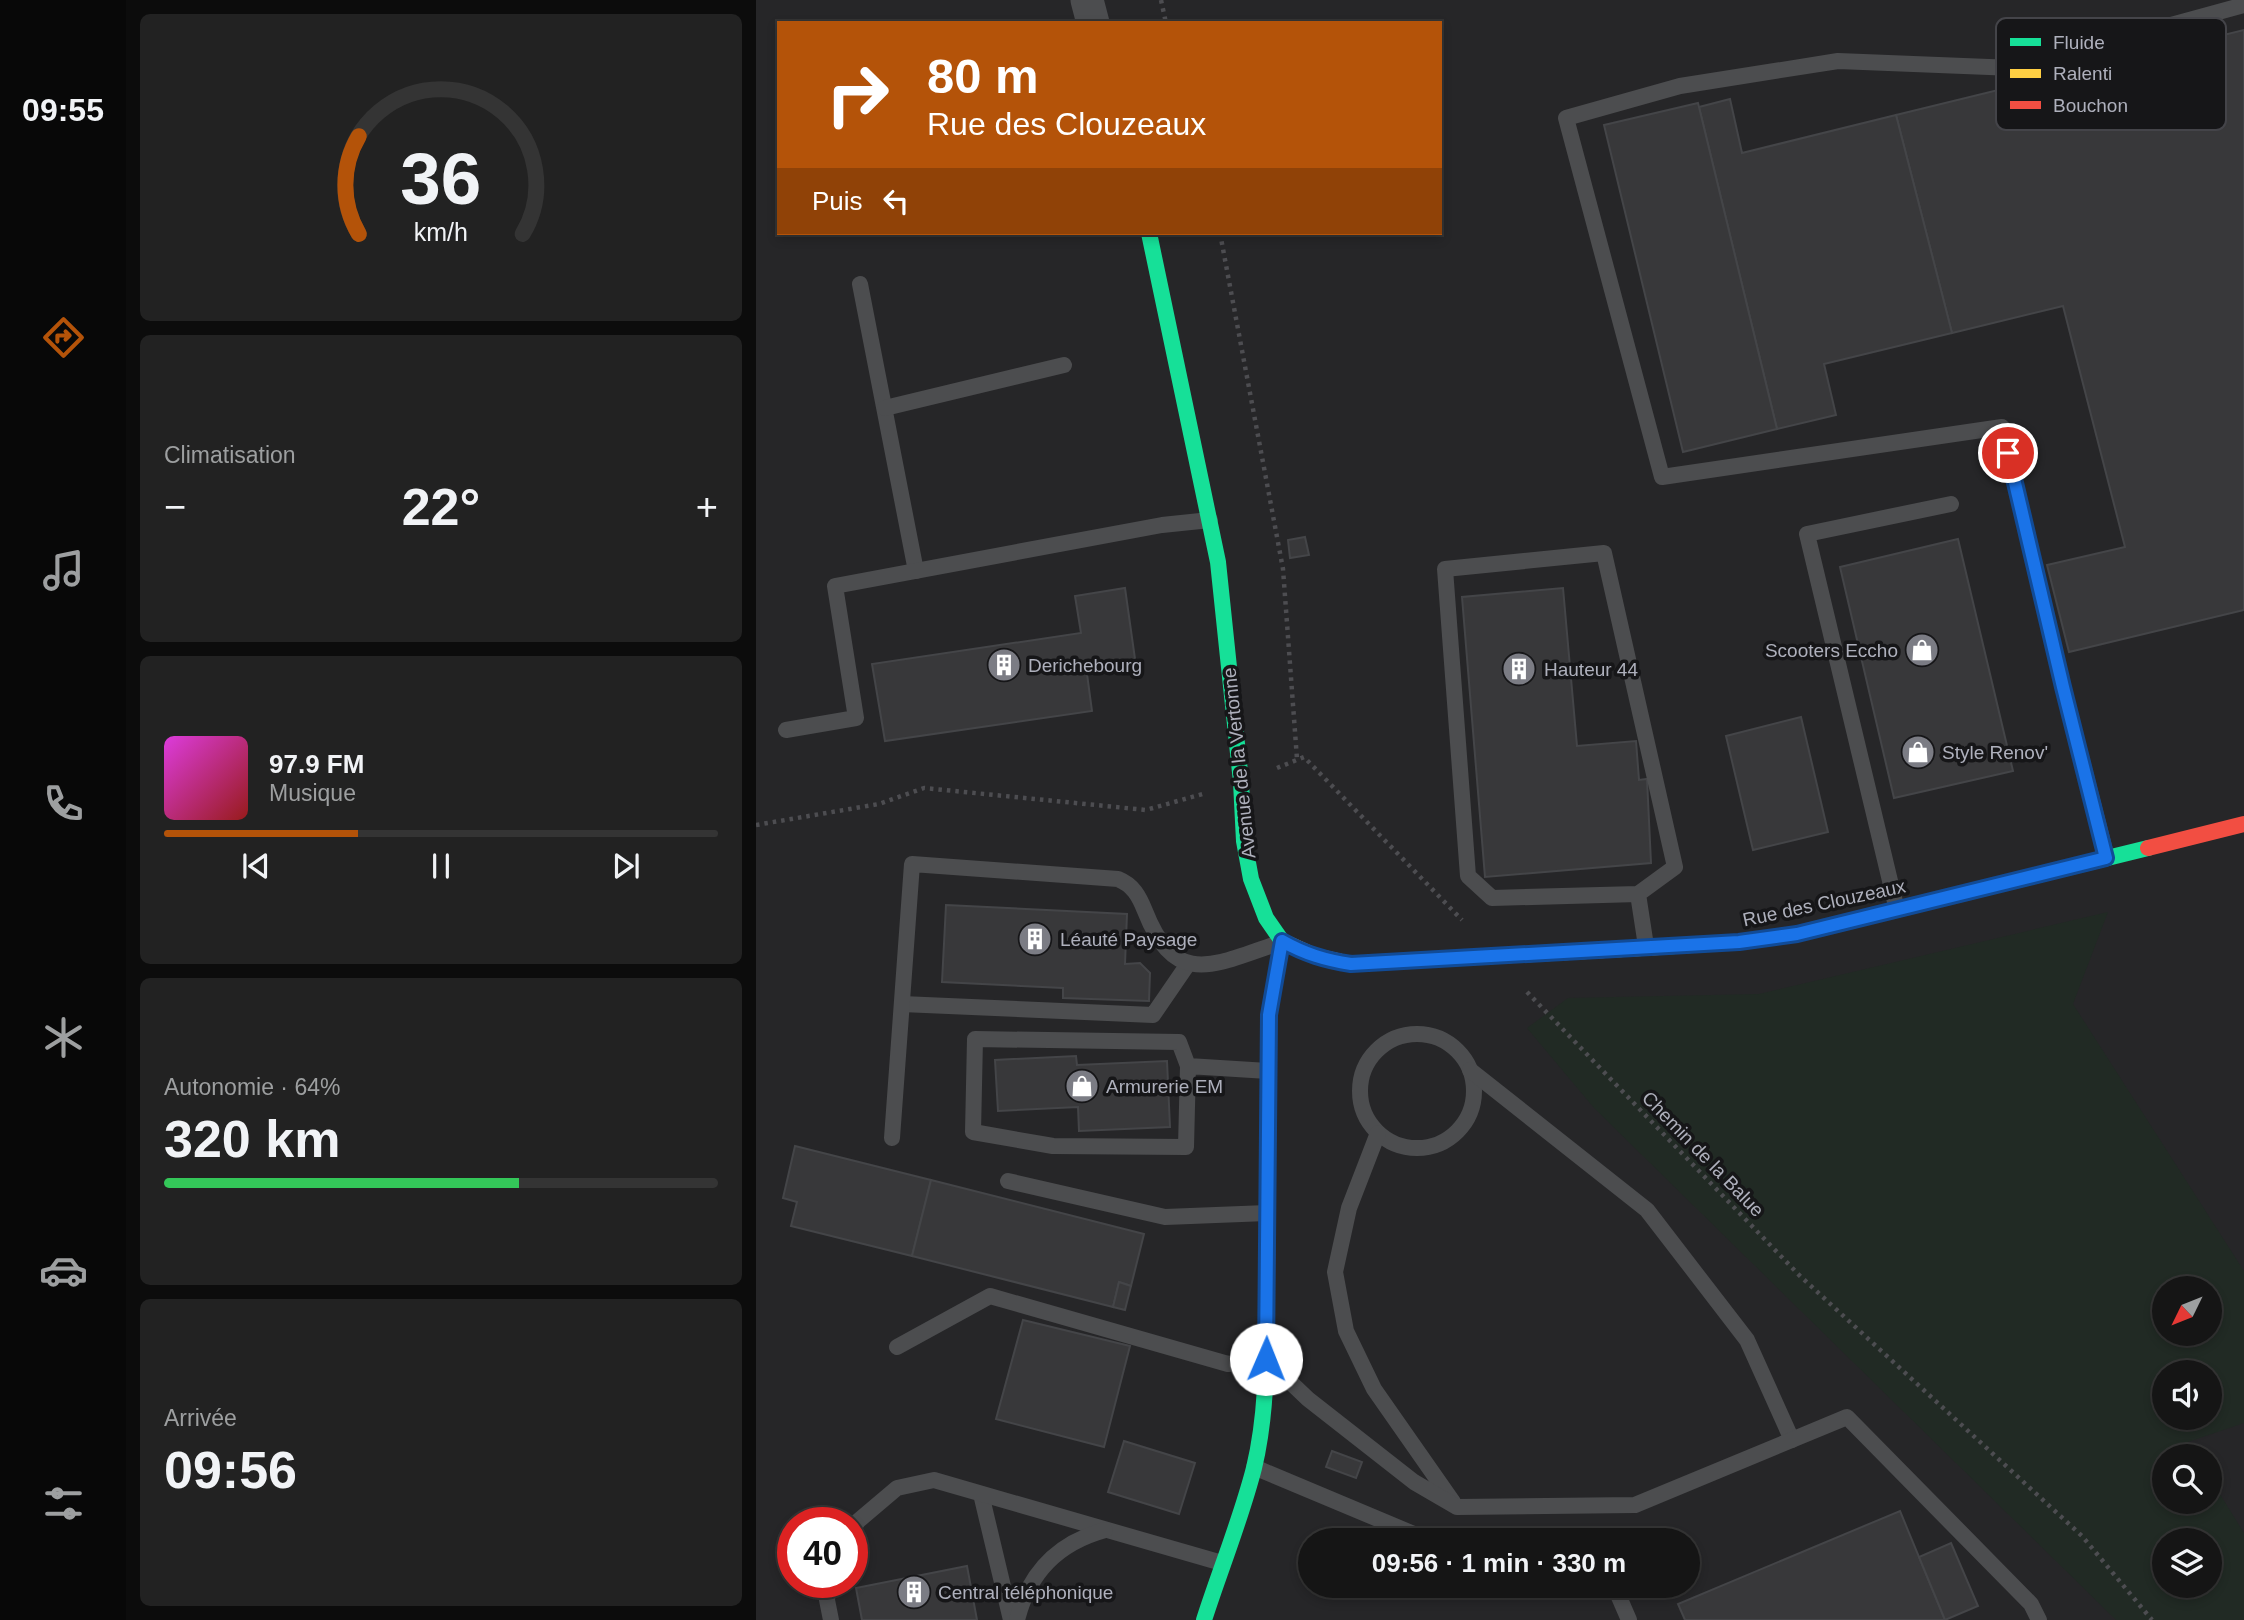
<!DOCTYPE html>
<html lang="fr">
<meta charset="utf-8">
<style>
body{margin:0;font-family:Helvetica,sans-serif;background:#222;color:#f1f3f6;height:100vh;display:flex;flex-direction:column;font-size:26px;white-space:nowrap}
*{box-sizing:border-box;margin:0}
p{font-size:23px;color:#9d9fa0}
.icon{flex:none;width:38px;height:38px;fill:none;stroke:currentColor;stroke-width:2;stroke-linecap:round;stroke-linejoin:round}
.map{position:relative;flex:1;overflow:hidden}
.drawer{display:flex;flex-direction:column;gap:14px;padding:14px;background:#0c0c0c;width:630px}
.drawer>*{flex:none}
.top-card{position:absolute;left:21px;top:21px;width:665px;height:214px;border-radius:0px;box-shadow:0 4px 10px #0003,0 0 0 2px #343434;background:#b45309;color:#fff;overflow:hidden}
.needle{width:46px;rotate:227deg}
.fabs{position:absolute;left:1396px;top:1276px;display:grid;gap:14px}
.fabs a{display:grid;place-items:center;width:70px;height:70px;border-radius:50%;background:#151515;box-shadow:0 4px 10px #0003,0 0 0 2px #343434;font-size:35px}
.speed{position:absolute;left:21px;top:1507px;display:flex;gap:14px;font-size:35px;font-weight:700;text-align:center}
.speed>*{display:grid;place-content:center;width:91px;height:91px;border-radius:50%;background:#151515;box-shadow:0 4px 10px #0003,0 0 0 2px #343434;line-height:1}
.speed .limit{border:10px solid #d22;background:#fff;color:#111}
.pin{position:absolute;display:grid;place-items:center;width:60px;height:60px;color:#fff;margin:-30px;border:4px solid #fff;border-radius:50%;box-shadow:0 2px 7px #0007}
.me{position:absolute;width:77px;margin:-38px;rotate:1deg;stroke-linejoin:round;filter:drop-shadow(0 0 5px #0008)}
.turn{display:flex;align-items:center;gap:24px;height:147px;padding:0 35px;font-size:32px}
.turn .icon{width:91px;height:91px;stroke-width:2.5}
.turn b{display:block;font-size:49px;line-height:60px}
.then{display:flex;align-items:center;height:66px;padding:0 35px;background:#0003;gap:14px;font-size:26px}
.big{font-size:52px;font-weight:600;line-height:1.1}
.drawer .tile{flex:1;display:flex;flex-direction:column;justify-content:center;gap:10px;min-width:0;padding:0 24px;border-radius:10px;background:#222}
.drawer .dial{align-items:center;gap:0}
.dial svg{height:182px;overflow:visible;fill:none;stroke:#343434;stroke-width:7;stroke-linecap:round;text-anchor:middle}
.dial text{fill:#f1f3f6;stroke:none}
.song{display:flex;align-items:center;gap:21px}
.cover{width:84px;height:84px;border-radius:10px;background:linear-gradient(135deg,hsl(300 70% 55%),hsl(0 70% 35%))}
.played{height:7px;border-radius:4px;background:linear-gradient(90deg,#b45309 35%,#343434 35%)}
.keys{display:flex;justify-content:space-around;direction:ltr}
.heat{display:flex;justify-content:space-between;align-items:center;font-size:38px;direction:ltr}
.charge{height:10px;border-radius:5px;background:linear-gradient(90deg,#34c759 64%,#343434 0)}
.trip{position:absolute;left:542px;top:1528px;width:402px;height:70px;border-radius:35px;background:#151515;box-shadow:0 4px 10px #0003,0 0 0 2px #343434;font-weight:600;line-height:70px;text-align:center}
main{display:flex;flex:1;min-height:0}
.tab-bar{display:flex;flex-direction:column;width:126px;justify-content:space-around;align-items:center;background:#080808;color:#9d9fa0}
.tab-bar .icon{width:49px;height:49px}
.tab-bar .on{color:#b45309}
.tab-bar b{font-size:32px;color:#f1f3f6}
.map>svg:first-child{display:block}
.built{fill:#262628;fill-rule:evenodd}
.green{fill:#212a24;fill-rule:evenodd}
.building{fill:#38383a;stroke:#444548;stroke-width:2}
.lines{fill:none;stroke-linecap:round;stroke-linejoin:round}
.path{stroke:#4d4d51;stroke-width:4.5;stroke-dasharray:3.5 5;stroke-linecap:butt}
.lane{stroke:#4c4d4f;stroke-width:16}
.street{stroke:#4c4d4f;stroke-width:33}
.fast{stroke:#16e098;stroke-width:16}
.slow{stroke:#ffcf43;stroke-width:16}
.jam{stroke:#f24e42;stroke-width:16}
.route-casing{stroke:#114b97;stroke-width:18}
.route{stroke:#1a73e8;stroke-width:12}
.labels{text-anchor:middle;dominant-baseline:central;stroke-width:7;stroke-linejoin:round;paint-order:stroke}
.poi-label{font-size:19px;fill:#aeb0bc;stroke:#161618;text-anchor:start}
.street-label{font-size:19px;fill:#aeb0bc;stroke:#161618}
.key{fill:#161618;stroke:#444449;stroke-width:2}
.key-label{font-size:19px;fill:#aeb0bc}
</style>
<main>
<nav class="tab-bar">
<b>09:55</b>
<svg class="icon on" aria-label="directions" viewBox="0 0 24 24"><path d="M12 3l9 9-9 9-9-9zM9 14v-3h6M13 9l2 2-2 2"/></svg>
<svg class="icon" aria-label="music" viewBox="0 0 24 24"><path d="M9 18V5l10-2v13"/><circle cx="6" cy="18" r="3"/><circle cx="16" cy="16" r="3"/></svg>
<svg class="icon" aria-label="phone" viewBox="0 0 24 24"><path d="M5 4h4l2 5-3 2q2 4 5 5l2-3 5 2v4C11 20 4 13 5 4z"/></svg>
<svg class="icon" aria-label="climate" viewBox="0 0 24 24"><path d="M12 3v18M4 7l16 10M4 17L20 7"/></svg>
<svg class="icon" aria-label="car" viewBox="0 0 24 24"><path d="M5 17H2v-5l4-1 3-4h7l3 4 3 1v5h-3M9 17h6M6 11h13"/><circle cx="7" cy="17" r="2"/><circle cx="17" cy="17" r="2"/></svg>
<svg class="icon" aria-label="filters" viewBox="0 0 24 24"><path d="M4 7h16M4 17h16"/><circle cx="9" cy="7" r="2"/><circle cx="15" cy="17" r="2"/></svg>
</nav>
<section class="drawer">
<div class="tile dial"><svg viewBox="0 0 100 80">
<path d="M14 69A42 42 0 1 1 86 69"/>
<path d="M14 69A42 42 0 0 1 14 26" stroke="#b45309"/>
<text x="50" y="56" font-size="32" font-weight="700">36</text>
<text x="50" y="72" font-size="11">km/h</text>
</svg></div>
<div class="tile"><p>Climatisation</p>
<div class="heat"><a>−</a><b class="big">22°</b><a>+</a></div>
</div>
<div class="tile">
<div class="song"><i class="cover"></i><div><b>97.9 FM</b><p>Musique</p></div></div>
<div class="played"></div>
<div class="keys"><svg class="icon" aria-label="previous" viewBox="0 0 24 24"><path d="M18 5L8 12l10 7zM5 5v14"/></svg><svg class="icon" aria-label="pause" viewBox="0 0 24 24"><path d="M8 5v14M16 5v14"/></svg><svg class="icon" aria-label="next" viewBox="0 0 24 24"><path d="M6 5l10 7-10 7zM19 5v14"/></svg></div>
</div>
<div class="tile"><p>Autonomie · 64%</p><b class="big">320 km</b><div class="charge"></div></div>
<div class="tile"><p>Arrivée</p><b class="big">09:56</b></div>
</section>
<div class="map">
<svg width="1488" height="1620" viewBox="0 0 1488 1620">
<rect width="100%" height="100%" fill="#1c1c1c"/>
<path class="built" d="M0,0H1488V1620H0ZM23,23H684V233H23ZM1409,1288H1454V1334H1409ZM1409,1372H1454V1418H1409ZM1409,1456H1454V1502H1409ZM37,1522H96V1582H37ZM555,1540H933V1586H555ZM1409,1540H1454V1586H1409Z"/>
<path class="green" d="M1352,912L1317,1004L1488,1271V1423L1432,1442L1440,1456H1409V1502H1454V1478L1488,1533V1620H1360L838,1108L771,1028L812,998L1003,994ZM1409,1288H1454V1334H1409ZM1409,1372H1454V1418H1409ZM1409,1540H1454V1586H1409Z"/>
<g class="building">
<path d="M1488,30V610L1313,652L1291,565L1369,547L1307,306L1196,333L1140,115Z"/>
<path d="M974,99L986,153L1140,115L1196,333L1068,364L1080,415L1021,429L943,107Z"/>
<path d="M942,103L1021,429L927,452L848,125Z"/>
<path d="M549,537L553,555L534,558L532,540Z"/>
<path d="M1202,539L1257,771L1138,798L1084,567Z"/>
<path d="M369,588L380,666L331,674L336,711L129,741L116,664L325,633L319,596Z"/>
<path d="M807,588L821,746L880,741L883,780L891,779L895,863L729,877L706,597Z"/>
<path d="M1045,717L1072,832L997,850L970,736Z"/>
<path d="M190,905L371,914L369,964L384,963L394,973L393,1001L307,998V988L186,982Z"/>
<path d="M320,1056L321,1065L411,1061L414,1127L323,1131L322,1107L242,1111L239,1060Z"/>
<path d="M39,1146L175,1180L156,1256L35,1226L41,1202L27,1198Z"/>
<path d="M175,1180L388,1234L375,1286L363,1282L357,1307L156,1256Z"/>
<path d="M363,1282L375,1286L369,1310L357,1307Z"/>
<path d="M267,1320L374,1346L348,1447L240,1419Z"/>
<path d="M368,1441L439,1463L423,1514L352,1492Z"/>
<path d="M576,1451L606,1462L600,1478L570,1467Z"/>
<path d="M1144,1511L1189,1620H929L922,1604Z"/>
<path d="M1195,1543L1222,1606L1189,1620L1163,1557Z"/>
<path d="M211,1566L221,1620H106L100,1588Z"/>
</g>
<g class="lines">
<g class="path">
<path d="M405,0L410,23"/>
<path d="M464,233L527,569L541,759"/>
<path d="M521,768L548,757L706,920"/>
<path d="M0,825L123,804L168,788L390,810L450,793"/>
<path d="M771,992L1043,1275L1326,1536L1396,1620"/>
</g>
<g class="lane">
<path d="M104,284L160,571"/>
<path d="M129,408L308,365"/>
<path d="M30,730L100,718L79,586L406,525L454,520"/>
<path d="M1351,858L1307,687L1246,427L906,477L810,118L924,86L1082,61L1258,68L1488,5"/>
<path d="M882,894L919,867L848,553L689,569L712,876L736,898L882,894L890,946"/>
<path d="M1141,910L1051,534L1195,504"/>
<path d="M146,1004L397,1015L432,964"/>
<circle cx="661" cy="1091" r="57"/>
<path d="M432,1066L423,1042L219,1039L217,1132L297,1146L430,1147L432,1066L512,1071"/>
<path d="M714,1070L891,1210L991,1340L1036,1440"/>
<path d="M622,1133L593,1208L579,1272L590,1331L618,1389L697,1502"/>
<path d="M136,1138L156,864L362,879C377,885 383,896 389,911C420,990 459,964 523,943"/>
<path d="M252,1181L409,1217L511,1213"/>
<path d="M141,1347L234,1296L472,1364L510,1359L552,1399L658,1482L701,1507L879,1505L1091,1417L1275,1604L1283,1620"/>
<path d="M498,1467L672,1540"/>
<path d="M225,1494L255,1620"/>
<path d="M96,1530L102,1521L141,1488L178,1480L466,1563"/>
<path d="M73,1582L71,1600L75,1620"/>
<path d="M843,1586L860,1590L873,1620"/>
<path d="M261,1620C273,1572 302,1543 349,1530"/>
</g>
<path class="street" d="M331,0L337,23"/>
<g class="fast">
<path d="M393,233L462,562L485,782L488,841L495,879L510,918L526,941L525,947"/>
<path d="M903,947L983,942L1041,934L1392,848"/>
<path d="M448,1620C464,1570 485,1519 498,1468C513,1406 510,1339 511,1276"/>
</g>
<path class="slow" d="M526,941L559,956L595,964L903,947"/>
<g class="jam">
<path d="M1392,848L1488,824"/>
<path d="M511,1276L513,1015L525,947"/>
</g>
</g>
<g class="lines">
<defs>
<path id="route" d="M510,1359L513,1015L526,941C549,954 569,960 595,964L983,942L1041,934L1350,858L1307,687L1252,453"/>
</defs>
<use href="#route" class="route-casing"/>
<use href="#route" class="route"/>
</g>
<defs>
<symbol id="shop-disc" viewBox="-11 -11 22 22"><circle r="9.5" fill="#7b7c84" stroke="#161618"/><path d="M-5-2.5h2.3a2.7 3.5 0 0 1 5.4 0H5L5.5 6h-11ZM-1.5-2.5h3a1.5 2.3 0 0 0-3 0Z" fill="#fff"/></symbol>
<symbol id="building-disc" viewBox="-11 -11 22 22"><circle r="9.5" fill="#7b7c84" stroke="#161618"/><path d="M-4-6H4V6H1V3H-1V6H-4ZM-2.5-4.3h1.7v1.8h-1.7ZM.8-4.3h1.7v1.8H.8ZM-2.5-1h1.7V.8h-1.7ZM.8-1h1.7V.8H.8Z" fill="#fff"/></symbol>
</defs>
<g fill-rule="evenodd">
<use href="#shop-disc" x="1147" y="631" width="38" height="38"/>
<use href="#building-disc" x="229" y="646" width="38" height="38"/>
<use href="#building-disc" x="744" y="650" width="38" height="38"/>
<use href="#shop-disc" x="1143" y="733" width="38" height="38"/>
<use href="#building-disc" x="260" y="920" width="38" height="38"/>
<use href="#shop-disc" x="307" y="1067" width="38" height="38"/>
<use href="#building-disc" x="139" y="1573" width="38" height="38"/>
</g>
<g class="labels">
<g class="poi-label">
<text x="1142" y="650" text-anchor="end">Scooters Eccho</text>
<text x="272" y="665">Derichebourg</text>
<text x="788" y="669">Hauteur 44</text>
<text x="1186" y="752">Style Renov'</text>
<text x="304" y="939">Léauté Paysage</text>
<text x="350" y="1086">Armurerie EM</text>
<text x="182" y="1592">Central téléphonique</text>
</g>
<g class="street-label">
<text transform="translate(483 763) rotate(-96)">Avenue de la Vertonne</text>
<text transform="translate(1068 903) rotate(-12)">Rue des Clouzeaux</text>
<text transform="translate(947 1154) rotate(46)">Chemin de la Balue</text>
</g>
</g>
<rect x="1240" y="18" width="230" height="112" rx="10" class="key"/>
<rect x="1254" y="38" width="31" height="8" fill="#16e098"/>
<rect x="1254" y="69" width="31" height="9" fill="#ffcf43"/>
<rect x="1254" y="101" width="31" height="8" fill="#f24e42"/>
<g class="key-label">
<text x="1297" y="49">Fluide</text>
<text x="1297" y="80">Ralenti</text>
<text x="1297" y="112">Bouchon</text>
</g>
</svg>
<div class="fabs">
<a><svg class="needle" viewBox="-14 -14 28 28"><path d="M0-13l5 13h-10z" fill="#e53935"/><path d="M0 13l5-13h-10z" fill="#9d9fa0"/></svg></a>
<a><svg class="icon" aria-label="sound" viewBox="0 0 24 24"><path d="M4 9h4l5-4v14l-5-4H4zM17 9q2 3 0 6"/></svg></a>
<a><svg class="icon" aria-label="search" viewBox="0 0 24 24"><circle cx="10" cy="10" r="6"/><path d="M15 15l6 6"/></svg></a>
<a><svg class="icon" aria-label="layers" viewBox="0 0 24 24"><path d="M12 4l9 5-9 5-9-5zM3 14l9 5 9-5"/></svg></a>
</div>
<div class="speed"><div class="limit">40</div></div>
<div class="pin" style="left:1252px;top:453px;background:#d93025"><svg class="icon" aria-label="arrive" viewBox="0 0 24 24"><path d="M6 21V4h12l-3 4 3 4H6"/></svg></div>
<svg class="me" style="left:510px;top:1359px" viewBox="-20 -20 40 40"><circle r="19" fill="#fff"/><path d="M0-13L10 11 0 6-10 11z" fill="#1a73e8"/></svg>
<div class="trip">09:56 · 1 min · 330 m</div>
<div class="top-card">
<div class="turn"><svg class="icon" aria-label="right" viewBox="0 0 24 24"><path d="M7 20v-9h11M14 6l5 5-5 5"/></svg><div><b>80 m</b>Rue des Clouzeaux</div></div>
<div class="then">Puis<svg class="icon" aria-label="left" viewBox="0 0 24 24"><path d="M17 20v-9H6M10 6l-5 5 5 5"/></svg></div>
</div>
</div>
</main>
